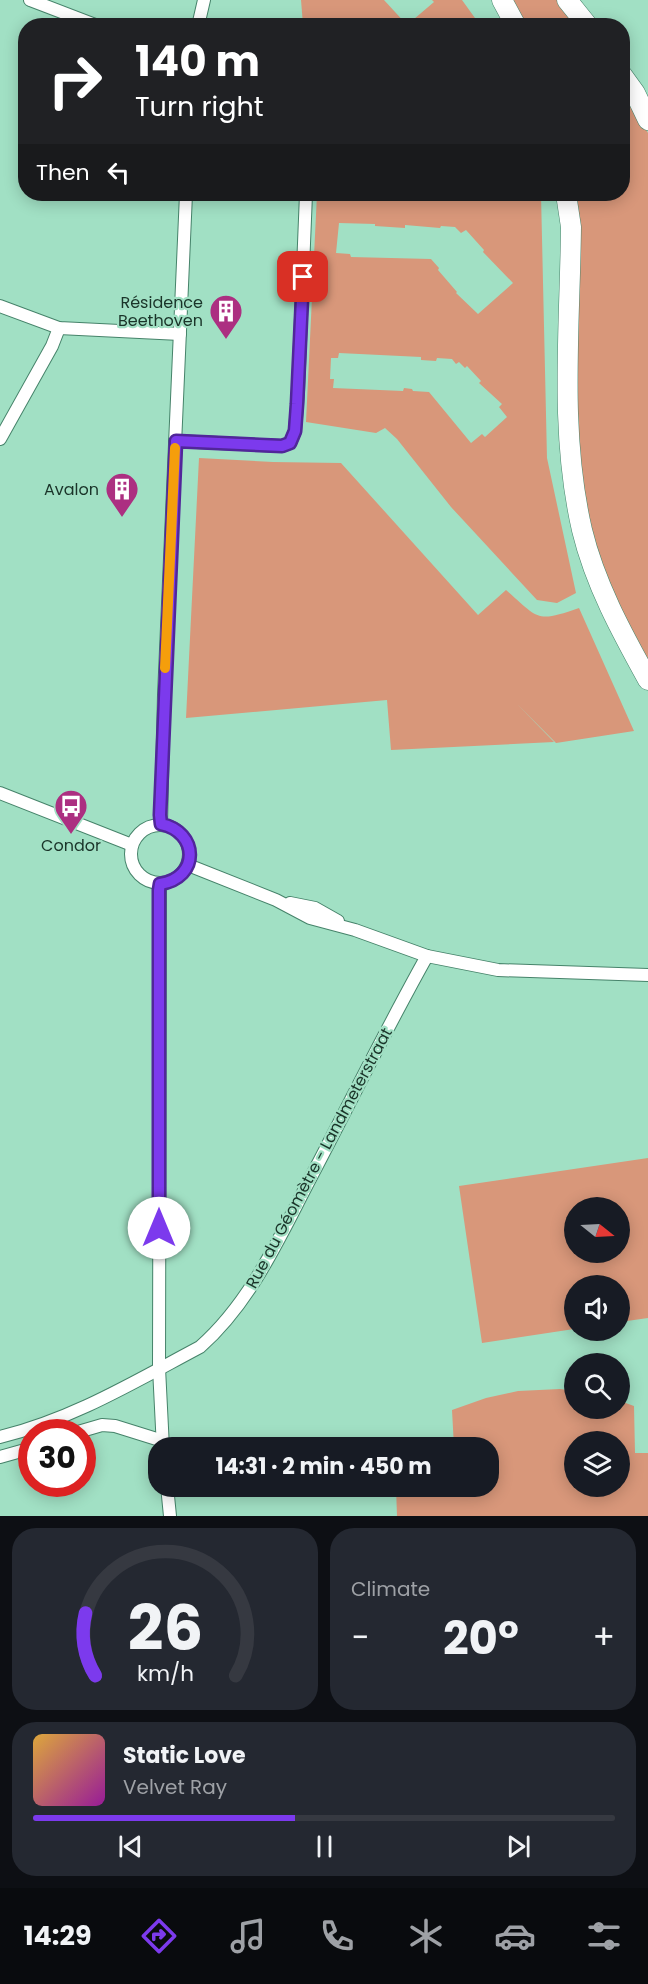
<!DOCTYPE html>
<meta charset="utf-8">
<style>
body{margin:0;font-family:Poppins,sans-serif;background:#242831;color:#f1f3f6;height:100vh;display:flex;flex-direction:column;font-size:22px;white-space:nowrap}
*{box-sizing:border-box;margin:0}
p{font-size:20px;color:#9ea1a6}
.icon{flex:none;width:33px;height:33px;fill:none;stroke:currentColor;stroke-width:2;stroke-linecap:round;stroke-linejoin:round}
.map{position:relative;height:1516px;overflow:hidden}
.panel{display:flex;flex-direction:column;gap:12px;padding:12px;background:#0d0f14;flex:1}
.panel>*{flex:none}
.hud{position:absolute;left:18px;top:18px;width:612px;height:183px;border-radius:24px;box-shadow:0 3px 15px #0003;background:#202124;color:#fff;overflow:hidden}
.needle{width:39px;rotate:108deg}
.tools{position:absolute;left:564px;top:1197px;display:grid;gap:12px}
.tools a{display:grid;place-items:center;width:66px;height:66px;border-radius:50%;background:#171b24;box-shadow:0 3px 15px #0003;font-size:30px}
.speed{position:absolute;left:18px;top:1419px;display:flex;gap:12px;font-size:30px;font-weight:700;text-align:center}
.speed>*{display:grid;place-content:center;width:78px;height:78px;border-radius:50%;background:#171b24;box-shadow:0 3px 15px #0003;line-height:1}
.speed .limit{border:9px solid #d22;background:#fff;color:#111}
.pin{position:absolute;display:grid;place-items:center;width:51px;height:51px;color:#fff;margin:-26px;border-radius:12px;box-shadow:0 3px 9px #0006}
.me{position:absolute;width:66px;margin:-33px;rotate:0deg;stroke-linejoin:round;filter:drop-shadow(0 0 4px #0008)}
.turn{display:flex;align-items:center;gap:21px;height:126px;padding:0 18px;font-size:27px}
.turn .icon{width:78px;height:78px;stroke-width:2.5}
.turn b{display:block;font-size:42px;line-height:51px}
.then{display:flex;align-items:center;height:57px;padding:0 18px;background:#0003;gap:12px;font-size:22px}
.big{font-size:45px;font-weight:700;line-height:1.1}
.panel .card{flex:1;display:flex;flex-direction:column;justify-content:center;gap:9px;min-width:0;padding:0 21px;border-radius:24px;background:#242831}
.panel .dial{align-items:center;gap:0}
.dial svg{height:156px;overflow:visible;fill:none;stroke:#363941;stroke-width:7;stroke-linecap:round;text-anchor:middle}
.dial text{fill:#f1f3f6;stroke:none}
.song{display:flex;align-items:center;gap:18px}
.cover{width:72px;height:72px;border-radius:9px;background:linear-gradient(135deg,hsl(40 70% 55%),hsl(300 70% 35%))}
.played{height:6px;border-radius:3px;background:linear-gradient(90deg,#7c3aed 45%,#363941 45%)}
.keys{display:flex;justify-content:space-around;direction:ltr}
.heat{display:flex;justify-content:space-between;align-items:center;font-size:33px;direction:ltr}
.panel .tiles{flex:1;display:grid;gap:12px;grid-template-columns:1fr 1fr}
.card:last-child{grid-column:span 2}
.trip{position:absolute;left:148px;top:1437px;width:351px;height:60px;border-radius:24px;background:#171b24;box-shadow:0 3px 15px #0003;font-weight:700;line-height:60px;text-align:center}
.dock{display:flex;height:96px;justify-content:space-around;align-items:center;background:#090b0e;color:#9ea1a6}
.dock .icon{width:42px;height:42px}
.dock .current{color:#7c3aed}
.dock b{font-size:27px;color:#f1f3f6}
.map>svg:first-child{display:block}
.green{fill:#d8977a;fill-rule:evenodd}
.lines{fill:none;stroke-linecap:round;stroke-linejoin:round}
.street-casing{stroke:#46836a;stroke-width:14}
.primary-casing{stroke:#46836a;stroke-width:21}
.street{stroke:#fff;stroke-width:12}
.primary{stroke:#fff;stroke-width:20}
.route-casing{stroke:#51269a;stroke-width:15}
.route{stroke:#7c3aed;stroke-width:10}
.slow{stroke:#f59e0b;stroke-width:10}
.labels{text-anchor:middle;dominant-baseline:central;stroke-width:4.5;stroke-linejoin:round;paint-order:stroke}
.poi-label{font-size:16px;fill:#1a3429;stroke:#a1e0c4;text-anchor:end}
.street-label{font-size:16px;fill:#1a3429;stroke:#a1e0c4}
</style>
<div class="map">
<svg width="648" height="1516" viewBox="0 0 648 1516">
<rect width="100%" height="100%" fill="#a1e0c4"/>
<g class="green">
<path d="M301,0H384L407,25H303Z"/>
<path d="M432,0H462L480,25H407L434,2Z"/>
<path d="M509,0H560L581,25H522Z"/>
<path d="M623,87L648,133V663L614,596L592,536L578,479L575,194H622Z"/>
<path d="M317,194H541L547,458L576,593L557,603L537,600L451,507L397,439L385,428L376,433L306,422ZM339,223L375,224V226L405,228V225L440,228L441,226L455,227L461,233L466,230L484,250L483,252L513,283L478,314L456,293L457,292L438,270L439,268L431,259L351,257L350,254L336,253ZM339,353L421,357V360L436,361L437,358L452,359L456,364L459,362L465,368L467,366L481,381L479,383L502,404L499,407L507,417L485,437L482,434L471,443L429,392L413,391L412,389L404,388L403,391L333,388L334,379H330L331,358H338Z"/>
<path d="M199,458L273,462L341,463L478,615L506,590C539,619 536,623 579,608L634,731L556,743L517,704L554,742L391,750L387,700L186,718Z"/>
<path d="M648,1158V1318L620,1322V1286H574V1329L482,1343L459,1186ZM574,1208H620V1252H574Z"/>
<path d="M560,1389L574,1391V1408H620V1401L634,1406L635,1453H648V1516H397L396,1487L489,1486V1448L454,1447L452,1410L486,1398L518,1391ZM574,1442H620V1486H574Z"/>
</g>
<g class="lines">
<defs>
<g id="street">
<path d="M30,0L98,26"/>
<path d="M198,26L204,0"/>
<path d="M0,306L59,328L180,334"/>
<path d="M0,439L52,346L59,328"/>
<path d="M175,441L282,446L290,443L295,431L298,392L306,194"/>
<path d="M0,793L132,845"/>
<path d="M161,824L164,695L186,194"/>
<circle cx="160" cy="854" r="29"/>
<path d="M188,865L276,900L310,918L355,930L427,956L498,970L648,975"/>
<path d="M160,884L159,1368L163,1448"/>
<path d="M290,903L315,908L338,921"/>
<path d="M78,1432L102,1425L115,1426L163,1441"/>
<path d="M0,1437C73,1419 134,1382 200,1347C251,1302 279,1238 310,1179C349,1105 386,1029 427,956"/>
<path d="M0,1457L32,1448"/>
<path d="M167,1486L170,1516"/>
</g>
<g id="primary">
<path d="M502,0L516,26"/>
<path d="M567,0L588,26"/>
<path d="M622,75L635,93L648,120"/>
<path d="M566,194L571,227C570,328 559,431 582,530C595,584 622,633 648,680"/>
</g>
</defs>
<use href="#street" class="street-casing"/>
<use href="#primary" class="primary-casing"/>
<use href="#street" class="street"/>
<use href="#primary" class="primary"/>
</g>
<g class="lines">
<defs>
<path id="route" d="M159,1228V890L160,884C200,878 199,832 161,824L160,815L176,441L282,446L290,443L295,431L297,404L303,277"/>
</defs>
<use href="#route" class="route-casing"/>
<use href="#route" class="route"/>
<path class="slow" d="M165,668L175,448"/>
</g>
<defs>
<symbol id="building-pin" viewBox="-11 -11 22 30"><path d="M0 17L-7.5 6A9.5 9.5 0 1 1 7.5 6Z" fill="#ac2f81" stroke="#a1e0c4"/><path d="M-4-6H4V6H1V3H-1V6H-4ZM-2.5-4.3h1.7v1.8h-1.7ZM.8-4.3h1.7v1.8H.8ZM-2.5-1h1.7V.8h-1.7ZM.8-1h1.7V.8H.8Z" fill="#fff"/></symbol>
<symbol id="bus-pin" viewBox="-11 -11 22 30"><path d="M0 17L-7.5 6A9.5 9.5 0 1 1 7.5 6Z" fill="#ac2f81" stroke="#a1e0c4"/><path d="M-5-6H5V4H4V6H2V4H-2V6H-4V4H-5ZM-3.5-4V0h7V-4ZM-3.5 1.2v1.5H-2V1.2ZM2 1.2v1.5H3.5V1.2Z" fill="#fff"/></symbol>
</defs>
<g fill-rule="evenodd">
<use href="#building-pin" x="207" y="292" width="38" height="52"/>
<use href="#building-pin" x="103" y="470" width="38" height="52"/>
<use href="#bus-pin" x="52" y="787" width="38" height="52"/>
</g>
<g class="labels">
<g class="poi-label">
<text x="203" y="302">Résidence<tspan x="203" dy="18">Beethoven</tspan></text>
<text x="99" y="489">Avalon</text>
<text x="71" y="845" text-anchor="middle">Condor</text>
</g>
<g class="street-label">
<text transform="translate(319 1158) rotate(-62)">Rue du Géomètre - Landmeterstraat</text>
</g>
</g>
</svg>
<div class="tools">
<a><svg class="needle" viewBox="-14 -14 28 28"><path d="M0-13l5 13h-10z" fill="#e53935"/><path d="M0 13l5-13h-10z" fill="#9ea1a6"/></svg></a>
<a><svg class="icon" aria-label="sound" viewBox="0 0 24 24"><path d="M4 9h4l5-4v14l-5-4H4zM17 9q2 3 0 6"/></svg></a>
<a><svg class="icon" aria-label="search" viewBox="0 0 24 24"><circle cx="10" cy="10" r="6"/><path d="M15 15l6 6"/></svg></a>
<a><svg class="icon" aria-label="layers" viewBox="0 0 24 24"><path d="M12 4l9 5-9 5-9-5zM3 14l9 5 9-5"/></svg></a>
</div>
<div class="speed"><div class="limit">30</div></div>
<div class="pin" style="left:303px;top:277px;background:#d93025"><svg class="icon" aria-label="arrive" viewBox="0 0 24 24"><path d="M6 21V4h12l-3 4 3 4H6"/></svg></div>
<svg class="me" style="left:159px;top:1228px" viewBox="-20 -20 40 40"><circle r="19" fill="#fff"/><path d="M0-13L10 11 0 6-10 11z" fill="#7c3aed"/></svg>
<div class="trip">14:31 · 2 min · 450 m</div>
<div class="hud">
<div class="turn"><svg class="icon" aria-label="right" viewBox="0 0 24 24"><path d="M7 20v-9h11M14 6l5 5-5 5"/></svg><div><b>140 m</b>Turn right</div></div>
<div class="then">Then<svg class="icon" aria-label="left" viewBox="0 0 24 24"><path d="M17 20v-9H6M10 6l-5 5 5 5"/></svg></div>
</div>
</div>
<section class="panel">
<div class="tiles">
<div class="card dial"><svg viewBox="0 0 100 80">
<path d="M14 69A42 42 0 1 1 86 69"/>
<path d="M14 69A42 42 0 0 1 9 37" stroke="#7c3aed"/>
<text x="50" y="56" font-size="32" font-weight="700">26</text>
<text x="50" y="72" font-size="11">km/h</text>
</svg></div>
<div class="card"><p>Climate</p>
<div class="heat"><a>−</a><b class="big">20°</b><a>+</a></div>
</div>
<div class="card">
<div class="song"><i class="cover"></i><div><b>Static Love</b><p>Velvet Ray</p></div></div>
<div class="played"></div>
<div class="keys"><svg class="icon" aria-label="previous" viewBox="0 0 24 24"><path d="M18 5L8 12l10 7zM5 5v14"/></svg><svg class="icon" aria-label="pause" viewBox="0 0 24 24"><path d="M8 5v14M16 5v14"/></svg><svg class="icon" aria-label="next" viewBox="0 0 24 24"><path d="M6 5l10 7-10 7zM19 5v14"/></svg></div>
</div>
</div>
</section>
<nav class="dock">
<b>14:29</b>
<svg class="icon current" aria-label="directions" viewBox="0 0 24 24"><path d="M12 3l9 9-9 9-9-9zM9 14v-3h6M13 9l2 2-2 2"/></svg>
<svg class="icon" aria-label="music" viewBox="0 0 24 24"><path d="M9 18V5l10-2v13"/><circle cx="6" cy="18" r="3"/><circle cx="16" cy="16" r="3"/></svg>
<svg class="icon" aria-label="phone" viewBox="0 0 24 24"><path d="M5 4h4l2 5-3 2q2 4 5 5l2-3 5 2v4C11 20 4 13 5 4z"/></svg>
<svg class="icon" aria-label="climate" viewBox="0 0 24 24"><path d="M12 3v18M4 7l16 10M4 17L20 7"/></svg>
<svg class="icon" aria-label="car" viewBox="0 0 24 24"><path d="M5 17H2v-5l4-1 3-4h7l3 4 3 1v5h-3M9 17h6M6 11h13"/><circle cx="7" cy="17" r="2"/><circle cx="17" cy="17" r="2"/></svg>
<svg class="icon" aria-label="filters" viewBox="0 0 24 24"><path d="M4 7h16M4 17h16"/><circle cx="9" cy="7" r="2"/><circle cx="15" cy="17" r="2"/></svg>
</nav>
